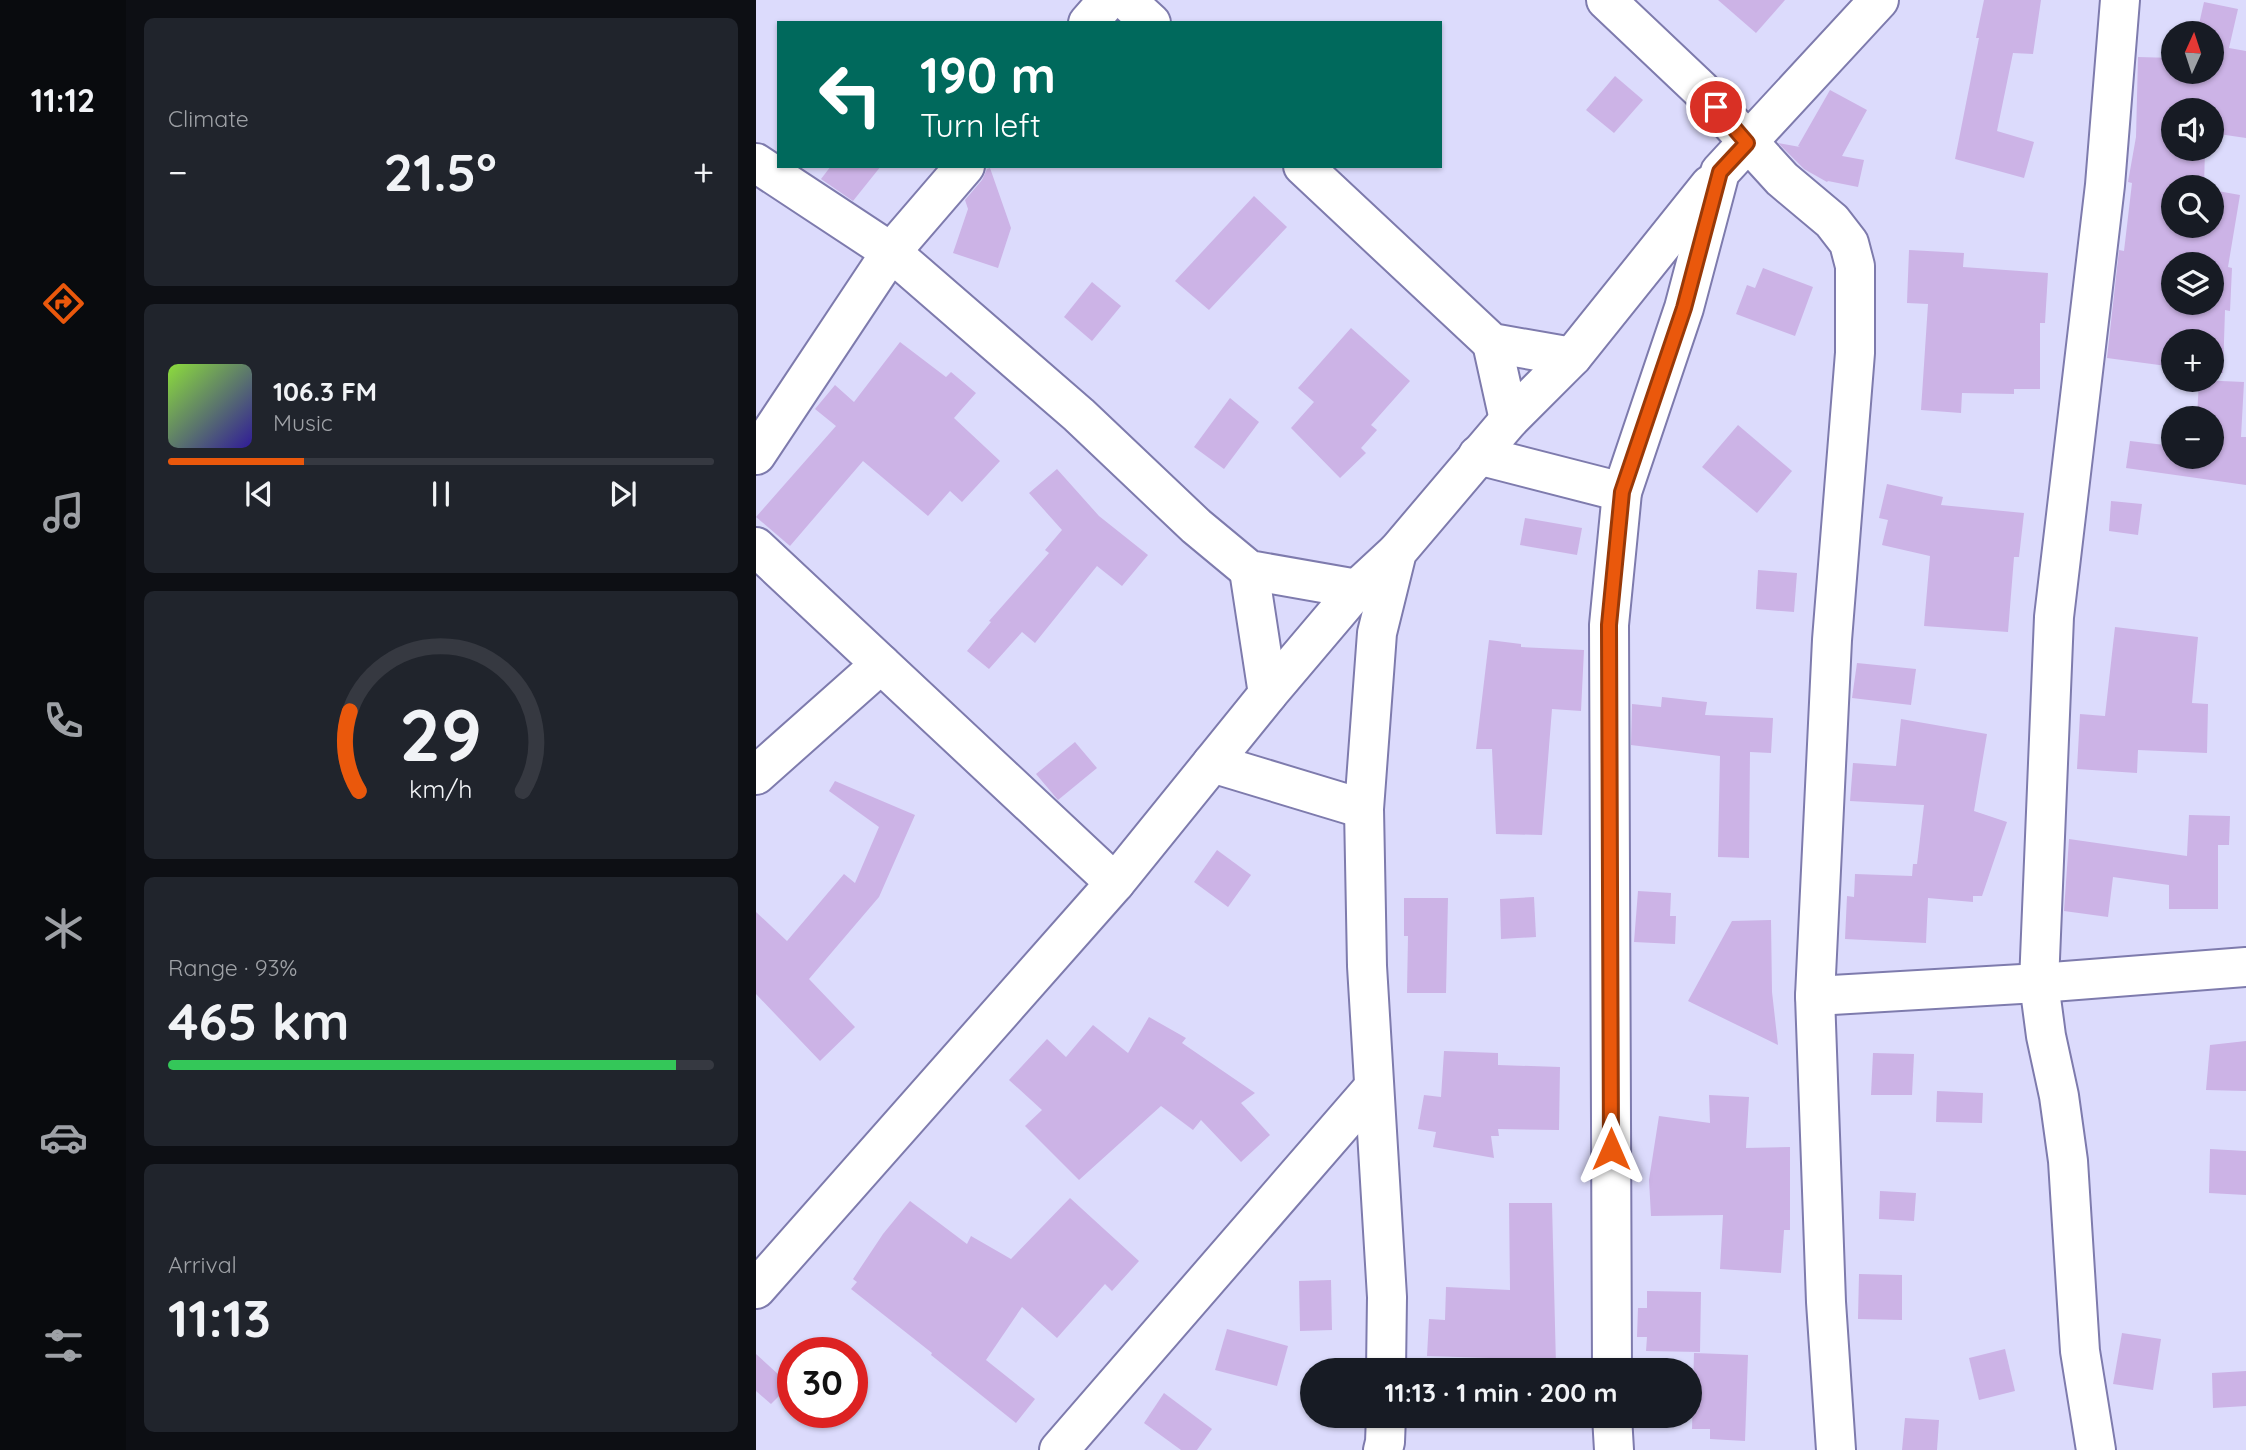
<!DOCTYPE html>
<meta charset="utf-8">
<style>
body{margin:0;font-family:Quicksand,sans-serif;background:#20242c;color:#f1f3f6;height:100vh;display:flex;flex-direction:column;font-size:26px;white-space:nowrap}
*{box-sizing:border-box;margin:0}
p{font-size:23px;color:#9ea1a6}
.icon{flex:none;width:38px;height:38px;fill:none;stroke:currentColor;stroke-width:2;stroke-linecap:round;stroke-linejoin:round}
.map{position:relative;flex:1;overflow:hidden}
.details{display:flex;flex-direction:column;gap:18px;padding:18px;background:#0d0f14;width:630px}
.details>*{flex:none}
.top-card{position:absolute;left:21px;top:21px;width:665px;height:147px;border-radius:0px;box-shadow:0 2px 5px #0004;background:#00695c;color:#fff;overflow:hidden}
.needle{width:46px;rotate:3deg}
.buttons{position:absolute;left:1405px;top:21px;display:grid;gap:14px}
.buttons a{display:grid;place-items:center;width:63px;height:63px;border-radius:50%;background:#171b24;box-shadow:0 2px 5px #0004;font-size:35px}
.speed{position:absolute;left:21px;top:1337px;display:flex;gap:14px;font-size:35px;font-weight:700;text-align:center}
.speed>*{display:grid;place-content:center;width:91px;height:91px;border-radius:50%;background:#171b24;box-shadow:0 2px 5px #0004;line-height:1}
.speed .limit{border:10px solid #d22;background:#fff;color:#111}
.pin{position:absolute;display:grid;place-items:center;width:60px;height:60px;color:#fff;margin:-30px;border:4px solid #fff;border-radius:50%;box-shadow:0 2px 7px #0007}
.me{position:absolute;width:77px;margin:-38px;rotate:0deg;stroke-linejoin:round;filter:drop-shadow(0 0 5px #0008)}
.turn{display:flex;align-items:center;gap:24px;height:147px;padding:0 28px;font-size:32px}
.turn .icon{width:91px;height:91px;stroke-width:2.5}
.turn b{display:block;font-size:49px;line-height:60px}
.big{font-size:52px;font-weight:700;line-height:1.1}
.details .tile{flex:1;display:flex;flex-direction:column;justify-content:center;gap:10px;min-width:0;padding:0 24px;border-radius:10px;background:#20242c}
.details .dial{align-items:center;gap:0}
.dial svg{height:182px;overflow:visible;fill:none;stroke:#363941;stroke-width:7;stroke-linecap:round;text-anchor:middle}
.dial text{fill:#f1f3f6;stroke:none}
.song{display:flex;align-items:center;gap:21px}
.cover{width:84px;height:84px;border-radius:10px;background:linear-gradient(135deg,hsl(90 70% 55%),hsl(250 70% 35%))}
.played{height:7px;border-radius:4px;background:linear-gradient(90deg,#ea580c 25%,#363941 25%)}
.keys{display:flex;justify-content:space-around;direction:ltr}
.heat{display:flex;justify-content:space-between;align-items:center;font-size:38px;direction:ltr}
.charge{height:10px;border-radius:5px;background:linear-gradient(90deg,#34c759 93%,#363941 0)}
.trip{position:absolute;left:544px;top:1358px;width:402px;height:70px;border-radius:35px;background:#171b24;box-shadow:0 2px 5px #0004;font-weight:700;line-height:70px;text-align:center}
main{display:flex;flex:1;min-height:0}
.menu{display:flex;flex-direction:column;width:126px;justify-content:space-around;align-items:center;background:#090b0e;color:#9ea1a6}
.menu .icon{width:49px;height:49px}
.menu .current{color:#ea580c}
.menu b{font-size:32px;color:#f1f3f6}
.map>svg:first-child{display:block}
.building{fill:#ccb3e6;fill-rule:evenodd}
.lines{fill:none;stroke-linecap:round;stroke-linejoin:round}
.minor-casing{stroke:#7e7bad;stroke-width:42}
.minor{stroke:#fff;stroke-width:38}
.route-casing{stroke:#983908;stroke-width:18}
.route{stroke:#ea580c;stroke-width:12}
</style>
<main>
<nav class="menu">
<b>11:12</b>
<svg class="icon current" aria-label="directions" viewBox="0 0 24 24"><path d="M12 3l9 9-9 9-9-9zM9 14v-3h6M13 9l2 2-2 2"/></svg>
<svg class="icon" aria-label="music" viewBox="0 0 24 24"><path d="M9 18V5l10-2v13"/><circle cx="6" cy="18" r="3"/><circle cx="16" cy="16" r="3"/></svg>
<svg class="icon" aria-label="phone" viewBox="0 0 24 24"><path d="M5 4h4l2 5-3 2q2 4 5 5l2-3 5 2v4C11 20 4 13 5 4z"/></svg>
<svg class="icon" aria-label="climate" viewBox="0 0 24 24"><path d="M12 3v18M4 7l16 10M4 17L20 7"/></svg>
<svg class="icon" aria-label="car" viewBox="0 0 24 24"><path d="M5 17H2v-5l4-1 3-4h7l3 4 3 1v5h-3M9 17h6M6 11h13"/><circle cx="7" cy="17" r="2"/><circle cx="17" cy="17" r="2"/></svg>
<svg class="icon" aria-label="filters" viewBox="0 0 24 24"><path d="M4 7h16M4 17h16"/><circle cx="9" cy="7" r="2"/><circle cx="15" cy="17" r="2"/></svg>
</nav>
<section class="details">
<div class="tile"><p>Climate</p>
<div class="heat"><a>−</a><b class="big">21.5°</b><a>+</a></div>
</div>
<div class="tile">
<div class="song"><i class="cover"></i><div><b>106.3 FM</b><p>Music</p></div></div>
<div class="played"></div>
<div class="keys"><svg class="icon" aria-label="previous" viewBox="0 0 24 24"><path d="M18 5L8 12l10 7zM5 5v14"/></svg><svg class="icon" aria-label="pause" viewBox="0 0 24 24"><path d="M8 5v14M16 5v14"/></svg><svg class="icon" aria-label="next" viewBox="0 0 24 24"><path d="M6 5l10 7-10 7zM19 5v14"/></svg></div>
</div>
<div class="tile dial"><svg viewBox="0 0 100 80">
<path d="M14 69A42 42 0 1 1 86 69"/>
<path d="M14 69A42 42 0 0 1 10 34" stroke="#ea580c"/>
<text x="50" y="56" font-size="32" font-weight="700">29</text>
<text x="50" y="72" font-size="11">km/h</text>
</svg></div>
<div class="tile"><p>Range · 93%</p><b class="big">465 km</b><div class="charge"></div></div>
<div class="tile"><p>Arrival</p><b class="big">11:13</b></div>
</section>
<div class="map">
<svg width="1490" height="1450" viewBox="0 0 1490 1450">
<rect width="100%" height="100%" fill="#dcdbfc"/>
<g class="building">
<path d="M962,0H1029L1000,33Z"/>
<path d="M1228,0H1285L1277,54L1257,53L1241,131L1278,142L1268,178L1199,159L1223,38H1220Z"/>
<path d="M1448,2L1482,9L1473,48L1490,51V138L1456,133V110H1418V149H1449L1448,187H1418V226H1456V190L1484,195L1472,267L1476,268L1474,311L1469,310L1467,373L1456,372V341H1418V367L1351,358L1363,250L1368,251L1376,183L1372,182L1380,137L1382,57L1418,58V72H1456V33H1441ZM1418,264H1456V303H1418Z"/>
<path d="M859,76L887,100L858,133L830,110Z"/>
<path d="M1074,90L1111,110L1086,156L1108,160L1102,187L1072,181L1071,182L1048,169L1022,143L1044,147L1042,146Z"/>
<path d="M75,166H125L97,201L65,179Z"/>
<path d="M234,168L255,228L242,268L197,253L212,209L209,200L226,180L231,169Z"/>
<path d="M498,196L531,227L453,310L419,281Z"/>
<path d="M1153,250L1208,253L1207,267L1292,273L1289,323H1284V389H1258V394L1206,393L1205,413L1165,410L1172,304L1151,303Z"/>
<path d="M1007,268L1057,287L1039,336L980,314L991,285L999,288Z"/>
<path d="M336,282L365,306L336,341L308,317Z"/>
<path d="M595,328L654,381L615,425L621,430L605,448L610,453L584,478L535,428L558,402L542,388Z"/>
<path d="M144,342L190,377L195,372L220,393L198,418L244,461L206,502L194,491L172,516L107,461L34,546L0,517L80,426L59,409L79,385L98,402Z"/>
<path d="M1443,380L1488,382L1485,437H1490V485L1370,468L1374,441L1418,446V457H1456V418H1441Z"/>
<path d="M474,398L503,422L468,469L438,447Z"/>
<path d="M982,425L1036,471L1001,513L946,467Z"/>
<path d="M301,469L343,516L392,555L366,586L341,566L279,643L266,632L233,669L211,651L235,622L233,621L293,553L289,550L306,530L273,493Z"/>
<path d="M1131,484L1187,497L1185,505L1268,513L1263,557H1258L1252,632L1168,626L1174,556L1126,545L1132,520L1123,518Z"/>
<path d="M1355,501L1386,504L1382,535L1353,531Z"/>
<path d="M769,518L826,528L821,555L764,545Z"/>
<path d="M1002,570L1041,573L1038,612L1000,609Z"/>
<path d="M1359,627L1442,637L1436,703L1452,704L1451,753L1382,750L1381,773L1321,769L1324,714L1349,716Z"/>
<path d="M733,640L765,644V647L828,650L825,711L796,709L786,835L740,834L736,749H720Z"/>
<path d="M1101,663L1160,669L1155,705L1096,698Z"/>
<path d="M906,697L951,702L949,715L1017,718L1015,753L994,752L993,858L962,857L964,756L875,745L876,704L905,707Z"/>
<path d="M1145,719L1231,734L1218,811L1251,822L1226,896H1217V902L1172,898L1170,943L1089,939L1091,896L1098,897L1099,874L1156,876L1157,864H1161L1168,805L1094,801L1097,763L1140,766Z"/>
<path d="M319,742L341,768L302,800L280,774Z"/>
<path d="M79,781L159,815L123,897L53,979L99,1027L64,1061L0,994V912L31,941L88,874L99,883L123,827L73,791Z"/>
<path d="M1433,815L1474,816L1473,845H1462V909H1413V885L1357,877L1352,917L1308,911L1313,839L1431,856Z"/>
<path d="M461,850L495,875L472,907L438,882Z"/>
<path d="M882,891L915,893L914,916H920L919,944L878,942Z"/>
<path d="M778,897L780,937L745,939L744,899Z"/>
<path d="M648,898H692L690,993H651L652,936H648Z"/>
<path d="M1015,920L1016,992L1022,1045L932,1001L976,921Z"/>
<path d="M393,1017L430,1038L426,1043L499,1093L485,1103L514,1135L485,1162L445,1120L437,1130L405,1106L323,1180L269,1126L286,1110L253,1080L291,1039L310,1057L337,1025L372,1053Z"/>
<path d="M1490,1041V1091L1450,1090L1454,1045Z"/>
<path d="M688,1051L742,1053V1065L804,1067L803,1130L742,1129L743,1136H735L738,1158L677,1147L680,1132L662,1129L668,1095L685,1097Z"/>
<path d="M1117,1053L1158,1054L1156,1095H1115Z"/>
<path d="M1181,1091L1227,1093L1226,1123L1180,1122Z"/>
<path d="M953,1095L993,1097L990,1148L1034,1147V1230H1028L1025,1273L964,1269L967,1215L895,1216L893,1180L903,1116L954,1123Z"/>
<path d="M1454,1149L1490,1151V1195L1453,1193Z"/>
<path d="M1124,1191L1160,1193L1158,1221L1123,1219Z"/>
<path d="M314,1198L383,1261L356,1291L349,1284L301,1338L266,1307L230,1360L279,1399L260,1423L175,1355L176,1353L95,1289L101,1282L97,1279L127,1234L154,1201L211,1244L215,1236L255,1259Z"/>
<path d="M753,1203H796L800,1366L766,1365V1359L671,1356L673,1319L689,1320L690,1287L754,1290Z"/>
<path d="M1103,1274L1146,1275V1320L1102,1319Z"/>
<path d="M575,1280L576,1330L544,1331L543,1281Z"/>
<path d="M891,1291L945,1292L944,1352L890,1351L891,1337H881L882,1308H891Z"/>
<path d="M471,1329L532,1346L521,1386L459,1370Z"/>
<path d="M1366,1333L1405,1339L1397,1390L1357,1384Z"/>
<path d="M1249,1349L1259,1391L1223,1400L1213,1358Z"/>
<path d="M938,1353L992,1355L989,1441L954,1439V1429H936Z"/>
<path d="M0,1354L34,1385L15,1404L0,1391Z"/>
<path d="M1490,1371V1406L1457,1408L1456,1373Z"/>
<path d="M408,1393L456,1429L441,1450H425L388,1423Z"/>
<path d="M1149,1418L1183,1420L1181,1450H1146Z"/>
</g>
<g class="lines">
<defs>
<g id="minor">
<path d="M370,0L395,23"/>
<path d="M850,0L944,89L1026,179L1076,221L1093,243L1099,266V353L1076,640L1059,996L1070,1302L1080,1450"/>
<path d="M332,23L352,0"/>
<path d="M0,163L135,252L323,415L440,526L493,570L601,589"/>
<path d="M547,166L736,343L816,357"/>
<path d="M736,343L753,420"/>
<path d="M0,455L135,252L209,166"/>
<path d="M722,455L866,492"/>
<path d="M0,547L359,883"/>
<path d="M493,570L512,694"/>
<path d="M456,763L608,809"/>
<path d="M0,775L125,664"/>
<path d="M1059,996L1283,983L1490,967"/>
<path d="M0,1289L359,883L512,694L601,589L641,552"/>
<path d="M630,1370L631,1297L611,966L608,809L621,633L641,552L753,420L816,357L954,185"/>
<path d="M856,1370L853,625L866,492L928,308L964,172L1123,0"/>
<path d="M856,1416L858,1450"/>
<path d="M303,1450L618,1087"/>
<path d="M627,1450L629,1442L630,1416"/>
<path d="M1340,1450L1324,1351L1312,1161L1303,1096L1290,1036L1283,983L1298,617L1349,185L1364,0"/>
</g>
</defs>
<use href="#minor" class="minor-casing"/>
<use href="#minor" class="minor"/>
</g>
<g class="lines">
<defs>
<path id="route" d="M855,1149L853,625L866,492L928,308L964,172L991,143L960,107"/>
</defs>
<use href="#route" class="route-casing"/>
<use href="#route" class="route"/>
</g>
</svg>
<div class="buttons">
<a><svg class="needle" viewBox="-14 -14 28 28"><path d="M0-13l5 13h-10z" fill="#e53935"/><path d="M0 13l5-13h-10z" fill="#9ea1a6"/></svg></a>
<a><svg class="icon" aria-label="sound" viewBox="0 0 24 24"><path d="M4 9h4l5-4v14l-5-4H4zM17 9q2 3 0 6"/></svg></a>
<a><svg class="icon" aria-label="search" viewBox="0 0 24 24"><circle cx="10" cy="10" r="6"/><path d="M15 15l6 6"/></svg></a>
<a><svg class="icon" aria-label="layers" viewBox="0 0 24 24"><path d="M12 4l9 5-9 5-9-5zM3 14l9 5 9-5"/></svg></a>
<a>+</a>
<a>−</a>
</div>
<div class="speed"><div class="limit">30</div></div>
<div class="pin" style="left:960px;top:107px;background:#d93025"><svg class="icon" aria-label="arrive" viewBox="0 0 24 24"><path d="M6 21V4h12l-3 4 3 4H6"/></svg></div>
<svg class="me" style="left:855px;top:1149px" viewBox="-20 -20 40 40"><path d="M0-17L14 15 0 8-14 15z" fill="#ea580c" stroke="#fff" stroke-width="4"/></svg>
<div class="trip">11:13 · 1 min · 200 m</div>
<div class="top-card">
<div class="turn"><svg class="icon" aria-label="left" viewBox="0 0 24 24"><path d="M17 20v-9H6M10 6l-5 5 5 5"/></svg><div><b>190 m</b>Turn left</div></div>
</div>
</div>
</main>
